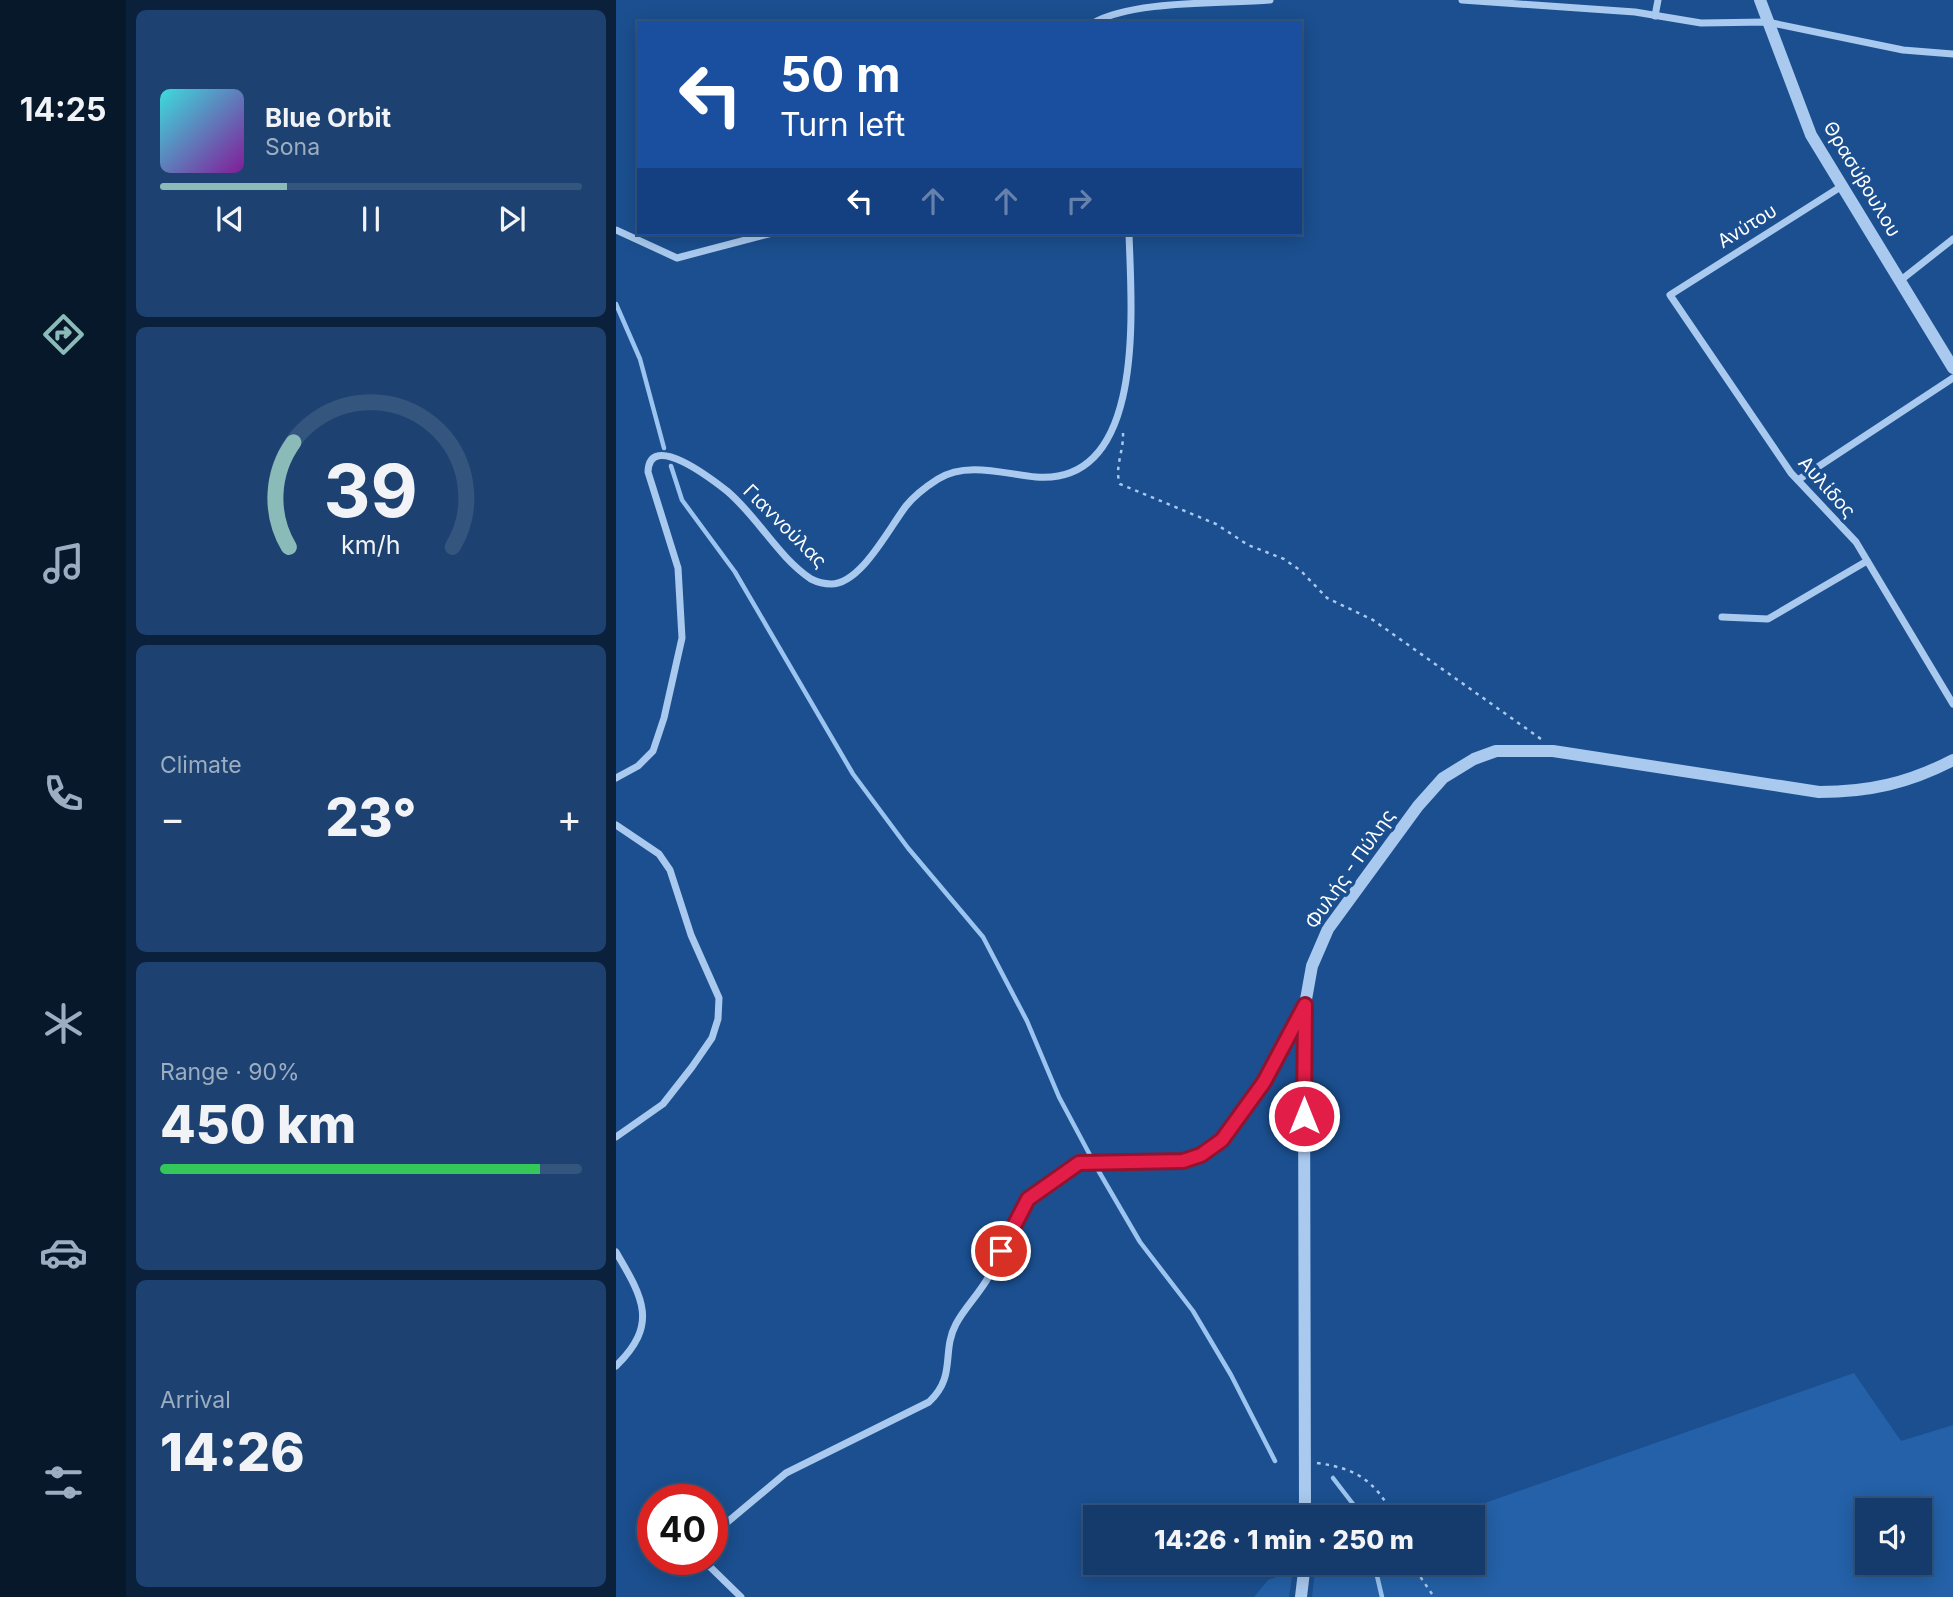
<!DOCTYPE html>
<meta charset="utf-8">
<style>
body{margin:0;font-family:Inter,sans-serif;background:#1d4271;color:#f1f3f6;height:100vh;display:flex;flex-direction:column;font-size:26px;white-space:nowrap}
*{box-sizing:border-box;margin:0}
p{font-size:23px;color:#9dadc1}
.icon{flex:none;width:38px;height:38px;fill:none;stroke:currentColor;stroke-width:2;stroke-linecap:round;stroke-linejoin:round}
.map{position:relative;flex:1;overflow:hidden}
.side{display:flex;flex-direction:column;gap:10px;padding:10px;background:#0b203b;width:490px}
.side>*{flex:none}
.top-card{position:absolute;left:21px;top:21px;width:665px;height:214px;border-radius:0px;box-shadow:0 4px 18px #0003,0 0 0 2px #33557e;background:#1a4fa0;color:#fff;overflow:hidden}
.buttons{position:absolute;left:1239px;top:1498px;display:grid;gap:14px}
.buttons a{display:grid;place-items:center;width:77px;height:77px;border-radius:0px;background:#143b6b;box-shadow:0 4px 18px #0003,0 0 0 2px #33557e;font-size:35px}
.speed{position:absolute;left:21px;top:1484px;display:flex;gap:14px;font-size:35px;font-weight:700;text-align:center}
.speed>*{display:grid;place-content:center;width:91px;height:91px;border-radius:50%;background:#143b6b;box-shadow:0 4px 18px #0003,0 0 0 2px #33557e;line-height:1}
.speed .limit{border:10px solid #d22;background:#fff;color:#111}
.pin{position:absolute;display:grid;place-items:center;width:60px;height:60px;color:#fff;margin:-30px;border:4px solid #fff;border-radius:50%;box-shadow:0 2px 7px #0007}
.me{position:absolute;width:77px;margin:-38px;rotate:0deg;stroke-linejoin:round;filter:drop-shadow(0 0 5px #0008)}
.turn{display:flex;align-items:center;gap:24px;height:147px;padding:0 28px;font-size:32px}
.turn .icon{width:91px;height:91px;stroke-width:2.5}
.turn b{display:block;font-size:49px;line-height:60px}
.lanes{display:flex;align-items:center;height:66px;padding:0 28px;background:#0003;justify-content:center;gap:35px;direction:ltr}
.lanes .off{opacity:.35}
.big{font-size:52px;font-weight:800;line-height:1.1}
.side .tile{flex:1;display:flex;flex-direction:column;justify-content:center;gap:10px;min-width:0;padding:0 24px;border-radius:10px;background:#1d4271}
.side .dial{align-items:center;gap:0}
.dial svg{height:182px;overflow:visible;fill:none;stroke:#33557e;stroke-width:7;stroke-linecap:round;text-anchor:middle}
.dial text{fill:#f1f3f6;stroke:none}
.song{display:flex;align-items:center;gap:21px}
.cover{width:84px;height:84px;border-radius:10px;background:linear-gradient(135deg,hsl(180 70% 55%),hsl(290 70% 35%))}
.played{height:7px;border-radius:4px;background:linear-gradient(90deg,#8bbbb9 30%,#33557e 30%)}
.keys{display:flex;justify-content:space-around;direction:ltr}
.heat{display:flex;justify-content:space-between;align-items:center;font-size:38px;direction:ltr}
.charge{height:10px;border-radius:5px;background:linear-gradient(90deg,#34c759 90%,#33557e 0)}
.trip{position:absolute;left:467px;top:1505px;width:402px;height:70px;border-radius:0px;background:#143b6b;box-shadow:0 4px 18px #0003,0 0 0 2px #33557e;font-weight:800;line-height:70px;text-align:center}
main{display:flex;flex:1;min-height:0}
.tab-bar{display:flex;flex-direction:column;width:126px;justify-content:space-around;align-items:center;background:#08182b;color:#9dadc1}
.tab-bar .icon{width:49px;height:49px}
.tab-bar .selected{color:#8bbbb9}
.tab-bar b{font-size:32px;color:#f1f3f6}
.map>svg:first-child{display:block}
.green{fill:#2461a8;fill-rule:evenodd}
.lines{fill:none;stroke-linecap:round;stroke-linejoin:round}
.stream{stroke:#9cc4f0;stroke-width:4.5}
.path{stroke:#a9c9ee;stroke-width:2.5;stroke-dasharray:3.5 5;stroke-linecap:butt}
.minor{stroke:#a9c9ee;stroke-width:7}
.tertiary{stroke:#a9c9ee;stroke-width:12}
.route-casing{stroke:#92132f;stroke-width:18}
.route{stroke:#e11d48;stroke-width:12}
.labels{text-anchor:middle;dominant-baseline:central;stroke-width:7;stroke-linejoin:round;paint-order:stroke}
.street-label{font-size:19px;fill:#fff;stroke:#1b4f8f}
</style>
<main>
<nav class="tab-bar">
<b>14:25</b>
<svg class="icon selected" aria-label="directions" viewBox="0 0 24 24"><path d="M12 3l9 9-9 9-9-9zM9 14v-3h6M13 9l2 2-2 2"/></svg>
<svg class="icon" aria-label="music" viewBox="0 0 24 24"><path d="M9 18V5l10-2v13"/><circle cx="6" cy="18" r="3"/><circle cx="16" cy="16" r="3"/></svg>
<svg class="icon" aria-label="phone" viewBox="0 0 24 24"><path d="M5 4h4l2 5-3 2q2 4 5 5l2-3 5 2v4C11 20 4 13 5 4z"/></svg>
<svg class="icon" aria-label="climate" viewBox="0 0 24 24"><path d="M12 3v18M4 7l16 10M4 17L20 7"/></svg>
<svg class="icon" aria-label="car" viewBox="0 0 24 24"><path d="M5 17H2v-5l4-1 3-4h7l3 4 3 1v5h-3M9 17h6M6 11h13"/><circle cx="7" cy="17" r="2"/><circle cx="17" cy="17" r="2"/></svg>
<svg class="icon" aria-label="filters" viewBox="0 0 24 24"><path d="M4 7h16M4 17h16"/><circle cx="9" cy="7" r="2"/><circle cx="15" cy="17" r="2"/></svg>
</nav>
<section class="side">
<div class="tile">
<div class="song"><i class="cover"></i><div><b>Blue Orbit</b><p>Sona</p></div></div>
<div class="played"></div>
<div class="keys"><svg class="icon" aria-label="previous" viewBox="0 0 24 24"><path d="M18 5L8 12l10 7zM5 5v14"/></svg><svg class="icon" aria-label="pause" viewBox="0 0 24 24"><path d="M8 5v14M16 5v14"/></svg><svg class="icon" aria-label="next" viewBox="0 0 24 24"><path d="M6 5l10 7-10 7zM19 5v14"/></svg></div>
</div>
<div class="tile dial"><svg viewBox="0 0 100 80">
<path d="M14 69A42 42 0 1 1 86 69"/>
<path d="M14 69A42 42 0 0 1 16 23" stroke="#8bbbb9"/>
<text x="50" y="56" font-size="32" font-weight="700">39</text>
<text x="50" y="72" font-size="11">km/h</text>
</svg></div>
<div class="tile"><p>Climate</p>
<div class="heat"><a>−</a><b class="big">23°</b><a>+</a></div>
</div>
<div class="tile"><p>Range · 90%</p><b class="big">450 km</b><div class="charge"></div></div>
<div class="tile"><p>Arrival</p><b class="big">14:26</b></div>
</section>
<div class="map">
<svg width="1337" height="1597" viewBox="0 0 1337 1597">
<rect width="100%" height="100%" fill="#1b4f8f"/>
<g class="green">
<path d="M1238,1373L1285,1441L1337,1425V1597H696L700,1563H858V1517H829ZM1251,1510H1304V1563H1251Z"/>
<path d="M677,1571L673,1597H638L652,1580Z"/>
</g>
<g class="lines">
<g class="stream">
<path d="M0,304L24,359L48,448"/>
<path d="M55,466L66,500L119,572L237,774L292,848L367,937L411,1021L443,1097L475,1157"/>
<path d="M482,1170L524,1242L577,1311L615,1375L659,1461"/>
<path d="M717,1478L747,1517"/>
<path d="M758,1563L766,1597"/>
</g>
<g class="path">
<path d="M507,433C508,450 498,469 504,484L600,524L632,545L668,559L685,571L711,598L757,620L925,739"/>
<path d="M701,1463C743,1469 758,1481 779,1517"/>
<path d="M795,1563L818,1597"/>
</g>
<g class="minor">
<path d="M846,0L1019,12L1085,23L1151,22L1287,50L1337,54"/>
<path d="M1039,16L1042,0"/>
<path d="M477,23C517,0 604,4 654,0"/>
<path d="M1226,186L1054,295L1175,473L1240,542L1337,704"/>
<path d="M0,230L61,258L156,233"/>
<path d="M1285,280L1337,239"/>
<path d="M1182,480L1337,378"/>
<path d="M1106,617L1152,619L1251,561"/>
<path d="M0,778L22,766L37,751L48,718L66,638L62,568L32,472C33,430 97,480 111,491C142,517 162,557 195,579C201,582 209,584 215,584C245,584 273,528 290,506C298,496 311,486 322,479C350,461 389,474 420,477C532,486 515,304 513,233"/>
<path d="M0,825L43,854L54,870L75,935L103,998L102,1019L96,1038L76,1067L47,1104L0,1137"/>
<path d="M0,1252C27,1298 43,1324 0,1366"/>
<path d="M96,1535L170,1473L313,1402C341,1376 325,1352 340,1324C349,1307 364,1293 373,1276C387,1252 393,1221 411,1200C416,1194 426,1189 432,1184C441,1177 453,1166 463,1163C502,1150 546,1174 585,1155C632,1133 660,1051 686,1009"/>
<path d="M86,1559L125,1597"/>
</g>
<g class="tertiary">
<path d="M1144,0L1195,135L1337,368"/>
<path d="M689,1517L688,1063L689,1005L696,966L712,929L802,806L827,778L858,759L880,751H937L1203,792C1253,792 1293,783 1337,760"/>
<path d="M685,1597L689,1563"/>
</g>
</g>
<g class="lines">
<defs>
<path id="route" d="M385,1251L412,1199L463,1163L567,1161L585,1155L606,1140L648,1082L689,1005L688,1116"/>
</defs>
<use href="#route" class="route-casing"/>
<use href="#route" class="route"/>
</g>
<g class="labels">
<g class="street-label">
<text transform="translate(1246 179) rotate(59)">Θρασύβουλου</text>
<text transform="translate(1131 226) rotate(-32)">Ανύτου</text>
<text transform="translate(1211 487) rotate(48)">Αυλίδος</text>
<text transform="translate(169 526) rotate(45)">Γιαννούλας</text>
<text transform="translate(734 869) rotate(-55)">Φυλής - Πύλης</text>
</g>
</g>
</svg>
<div class="buttons">
<a><svg class="icon" aria-label="sound" viewBox="0 0 24 24"><path d="M4 9h4l5-4v14l-5-4H4zM17 9q2 3 0 6"/></svg></a>
</div>
<div class="speed"><div class="limit">40</div></div>
<div class="pin" style="left:385px;top:1251px;background:#d93025"><svg class="icon" aria-label="arrive" viewBox="0 0 24 24"><path d="M6 21V4h12l-3 4 3 4H6"/></svg></div>
<svg class="me" style="left:688px;top:1116px" viewBox="-20 -20 40 40"><circle r="17" fill="#e11d48" stroke="#fff" stroke-width="3"/><path d="M0-11L8 9 0 5-8 9z" fill="#fff"/></svg>
<div class="trip">14:26 · 1 min · 250 m</div>
<div class="top-card">
<div class="turn"><svg class="icon" aria-label="left" viewBox="0 0 24 24"><path d="M17 20v-9H6M10 6l-5 5 5 5"/></svg><div><b>50 m</b>Turn left</div></div>
<div class="lanes"><svg class="icon" aria-label="left" viewBox="0 0 24 24"><path d="M17 20v-9H6M10 6l-5 5 5 5"/></svg><svg class="icon off" aria-label="ahead" viewBox="0 0 24 24"><path d="M12 20V5M6 11l6-6 6 6"/></svg><svg class="icon off" aria-label="ahead" viewBox="0 0 24 24"><path d="M12 20V5M6 11l6-6 6 6"/></svg><svg class="icon off" aria-label="right" viewBox="0 0 24 24"><path d="M7 20v-9h11M14 6l5 5-5 5"/></svg></div>
</div>
</div>
</main>
